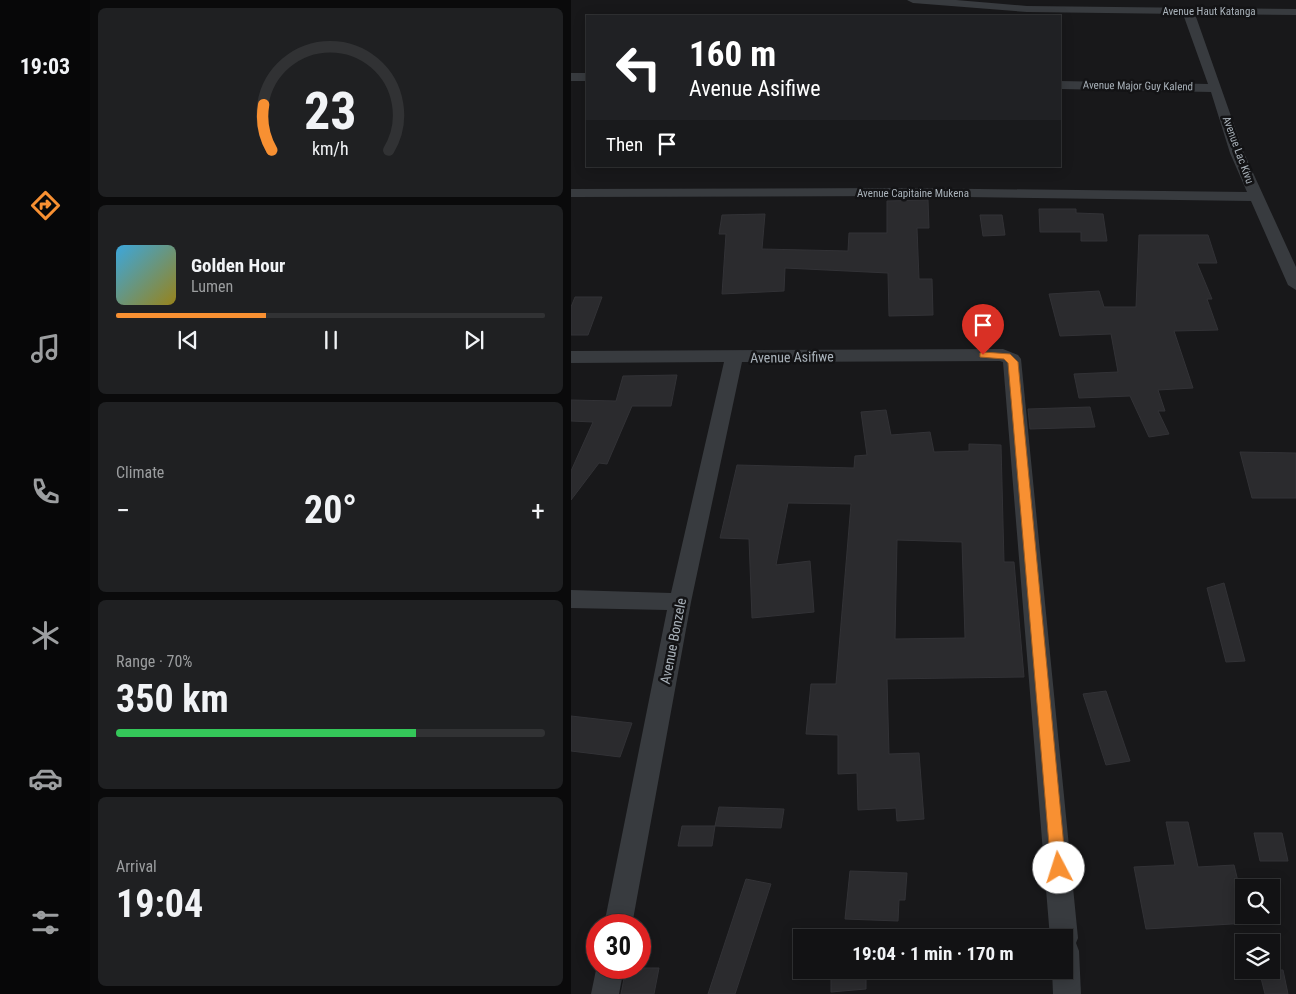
<!DOCTYPE html>
<meta charset="utf-8">
<style>
body{margin:0;font-family:"Roboto Condensed",sans-serif;background:#1f2022;color:#f1f3f6;height:100vh;display:flex;flex-direction:column;font-size:19px;white-space:nowrap}
*{box-sizing:border-box;margin:0}
p{font-size:16px;color:#9c9ea0}
.icon{flex:none;width:28px;height:28px;fill:none;stroke:currentColor;stroke-width:2;stroke-linecap:round;stroke-linejoin:round}
.map{position:relative;flex:1;overflow:hidden}
.sheet{display:flex;flex-direction:column;gap:8px;padding:8px;background:#0a0a0b;width:481px}
.sheet>*{flex:none}
.guide{position:absolute;left:15px;top:15px;width:475px;height:152px;border-radius:0px;box-shadow:0 2px 12px #0003,0 0 0 1px #313234;background:#202124;color:#fff;overflow:hidden}
.buttons{position:absolute;left:664px;top:879px;display:grid;gap:10px}
.buttons a{display:grid;place-items:center;width:45px;height:45px;border-radius:0px;background:#121214;box-shadow:0 2px 12px #0003,0 0 0 1px #313234;font-size:25px}
.speed{position:absolute;left:15px;top:914px;display:flex;gap:10px;font-size:25px;font-weight:700;text-align:center}
.speed>*{display:grid;place-content:center;width:65px;height:65px;border-radius:50%;background:#121214;box-shadow:0 2px 12px #0003,0 0 0 1px #313234;line-height:1}
.speed .limit{border:8px solid #d22;background:#fff;color:#111}
.pin{position:absolute;display:grid;place-items:center;width:42px;height:42px;color:#fff;margin:-51px -21px;border-radius:50% 50% 50% 0;rotate:-45deg;box-shadow:0 0 5px #0007}
.pin .icon{rotate:45deg}
.me{position:absolute;width:55px;margin:-28px;rotate:355deg;stroke-linejoin:round;filter:drop-shadow(0 0 4px #0008)}
.turn{display:flex;align-items:center;gap:18px;height:105px;padding:0 20px;font-size:22px}
.turn .icon{width:65px;height:65px;stroke-width:2.5}
.turn b{display:block;font-size:35px;line-height:42px}
.then{display:flex;align-items:center;height:48px;padding:0 20px;background:#0003;gap:10px;font-size:19px}
.big{font-size:38px;font-weight:700;line-height:1.1}
.sheet .widget{flex:1;display:flex;flex-direction:column;justify-content:center;gap:8px;min-width:0;padding:0 18px;border-radius:8px;background:#1f2022}
.sheet .dial{align-items:center;gap:0}
.dial svg{height:130px;overflow:visible;fill:none;stroke:#313234;stroke-width:7;stroke-linecap:round;text-anchor:middle}
.dial text{fill:#f1f3f6;stroke:none}
.song{display:flex;align-items:center;gap:15px}
.cover{width:60px;height:60px;border-radius:8px;background:linear-gradient(135deg,hsl(200 70% 55%),hsl(50 70% 35%))}
.played{height:5px;border-radius:2px;background:linear-gradient(90deg,#f89032 35%,#313234 35%)}
.keys{display:flex;justify-content:space-around;direction:ltr}
.heat{display:flex;justify-content:space-between;align-items:center;font-size:28px;direction:ltr}
.charge{height:8px;border-radius:4px;background:linear-gradient(90deg,#34c759 70%,#313234 0)}
.trip{position:absolute;left:222px;top:929px;width:280px;height:50px;border-radius:0px;background:#121214;box-shadow:0 2px 12px #0003,0 0 0 1px #313234;font-weight:700;line-height:50px;text-align:center}
main{display:flex;flex:1;min-height:0}
.tabs{display:flex;flex-direction:column;width:90px;justify-content:space-around;align-items:center;background:#070708;color:#9c9ea0}
.tabs .icon{width:35px;height:35px}
.tabs .current{color:#f89032}
.tabs b{font-size:22px;color:#f1f3f6}
.map>svg:first-child{display:block}
.building{fill:#2b2b2e;stroke:#323236;fill-rule:evenodd}
.lines{fill:none;stroke-linecap:round;stroke-linejoin:round}
.minor{fill:#383b3f;fill-rule:evenodd}
.route{fill:#f89032;stroke:#a15e20}
.labels{text-anchor:middle;dominant-baseline:central;stroke-width:5;stroke-linejoin:round;paint-order:stroke}
.far-street-label{font-size:11px;fill:#a9b2ba;stroke:#131315}
.street-label{font-size:14px;fill:#a9b2ba;stroke:#131315}
</style>
<main>
<nav class="tabs">
<b>19:03</b>
<svg class="icon current" aria-label="directions" viewBox="0 0 24 24"><path d="M12 3l9 9-9 9-9-9zM9 14v-3h6M13 9l2 2-2 2"/></svg>
<svg class="icon" aria-label="music" viewBox="0 0 24 24"><path d="M9 18V5l10-2v13"/><circle cx="6" cy="18" r="3"/><circle cx="16" cy="16" r="3"/></svg>
<svg class="icon" aria-label="phone" viewBox="0 0 24 24"><path d="M5 4h4l2 5-3 2q2 4 5 5l2-3 5 2v4C11 20 4 13 5 4z"/></svg>
<svg class="icon" aria-label="climate" viewBox="0 0 24 24"><path d="M12 3v18M4 7l16 10M4 17L20 7"/></svg>
<svg class="icon" aria-label="car" viewBox="0 0 24 24"><path d="M5 17H2v-5l4-1 3-4h7l3 4 3 1v5h-3M9 17h6M6 11h13"/><circle cx="7" cy="17" r="2"/><circle cx="17" cy="17" r="2"/></svg>
<svg class="icon" aria-label="filters" viewBox="0 0 24 24"><path d="M4 7h16M4 17h16"/><circle cx="9" cy="7" r="2"/><circle cx="15" cy="17" r="2"/></svg>
</nav>
<section class="sheet">
<div class="widget dial"><svg viewBox="0 0 100 80">
<path d="M14 69A42 42 0 1 1 86 69"/>
<path d="M14 69A42 42 0 0 1 9 41" stroke="#f89032"/>
<text x="50" y="56" font-size="32" font-weight="700">23</text>
<text x="50" y="72" font-size="11">km/h</text>
</svg></div>
<div class="widget">
<div class="song"><i class="cover"></i><div><b>Golden Hour</b><p>Lumen</p></div></div>
<div class="played"></div>
<div class="keys"><svg class="icon" aria-label="previous" viewBox="0 0 24 24"><path d="M18 5L8 12l10 7zM5 5v14"/></svg><svg class="icon" aria-label="pause" viewBox="0 0 24 24"><path d="M8 5v14M16 5v14"/></svg><svg class="icon" aria-label="next" viewBox="0 0 24 24"><path d="M6 5l10 7-10 7zM19 5v14"/></svg></div>
</div>
<div class="widget"><p>Climate</p>
<div class="heat"><a>−</a><b class="big">20°</b><a>+</a></div>
</div>
<div class="widget"><p>Range · 70%</p><b class="big">350 km</b><div class="charge"></div></div>
<div class="widget"><p>Arrival</p><b class="big">19:04</b></div>
</section>
<div class="map">
<svg width="725" height="994" viewBox="0 0 725 994">
<rect width="100%" height="100%" fill="#18181a"/>
<g class="building">
<path d="M357,200L358,228H346L348,279H361L362,315L318,316L317,273L214,268L213,291L151,294L155,234H148L151,215L194,214L191,249L277,251L278,233H316V201Z"/>
<path d="M468,209H505V213L532,214L536,241H510V232H469Z"/>
<path d="M409,215H431L434,235L412,236Z"/>
<path d="M568,235H637L646,263H626L641,299H636L647,330L603,331L622,388L587,390L594,411H587L598,434L578,437L559,396L508,398L503,374L547,372L540,334L489,336L478,294L528,291L533,307H565Z"/>
<path d="M4,297H31L17,335H0V307Z"/>
<path d="M106,375L100,406H61L36,464L28,463L0,500V471L22,422L0,421V400L45,401L52,376Z"/>
<path d="M519,407L524,427L459,429L457,409Z"/>
<path d="M315,410L320,435L359,432L363,452L398,451V444L430,445L433,562H443L453,677L316,679L318,754L348,753L353,819L326,821L325,808L287,810L286,773L267,774V735L235,734L240,684H265L280,504L217,503L205,565L239,561L243,612L181,618L178,539L149,538L166,465L283,468L284,456L296,455L290,412ZM326,540L391,542L394,638L324,639Z"/>
<path d="M669,452L725,453V498H681Z"/>
<path d="M653,583L674,661L655,662L636,588Z"/>
<path d="M535,691L559,761L535,765L512,694Z"/>
<path d="M0,716L61,723L49,757L0,751Z"/>
<path d="M148,807L213,809L210,828L144,826Z"/>
<path d="M595,822H617L627,867L663,865L672,902V915H676L678,923L575,929L563,867L604,865Z"/>
<path d="M111,826H144L141,846H107Z"/>
<path d="M683,833H711L717,861H689Z"/>
<path d="M279,871L336,873L334,900H328L327,921L274,919Z"/>
<path d="M175,879L200,884L164,994H137Z"/>
<path d="M55,968H88L83,994H50Z"/>
<path d="M260,970H295V989L260,992Z"/>
<path d="M688,970H712L717,994H694Z"/>
</g>
<g class="lines">
<g class="minor">
<path d="M336,0H385L456,6L725,9V15L624,14L673,153L725,267V290L717,285L680,201L327,196L0,197V189L327,188L676,192L659,153L640,92L489,89V81L637,84L612,14L456,12L342,3Z"/>
<rect x="0" y="73" width="16" height="8"/>
<path d="M432,349L447,355L450,359L507,938L505,943L508,951L510,994H482L481,970H494V938H479L432,362L429,361L171,362L120,602L61,925H33L96,610L0,608V590L100,593L153,362L0,363V351Z"/>
<path d="M26,965V968H53L48,994H20Z"/>
</g>
</g>
<path class="route" d="M412,352L439,354L447,362L495,868L493,873L488,875L483,873L480,868L437,363L433,359L409,357V353Z"/>
<g class="labels">
<g class="far-street-label">
<text x="638" y="11">Avenue Haut Katanga</text>
<text transform="translate(567 86) rotate(1)">Avenue Major Guy Kalend</text>
<text transform="translate(667 150) rotate(70)">Avenue Lac Kivu</text>
<text x="342" y="193">Avenue Capitaine Mukena</text>
</g>
<g class="street-label">
<text transform="translate(221 357) rotate(-1)">Avenue Asifiwe</text>
<text transform="translate(102 641) rotate(-79)">Avenue Bonzele</text>
</g>
</g>
</svg>
<div class="buttons">
<a><svg class="icon" aria-label="search" viewBox="0 0 24 24"><circle cx="10" cy="10" r="6"/><path d="M15 15l6 6"/></svg></a>
<a><svg class="icon" aria-label="layers" viewBox="0 0 24 24"><path d="M12 4l9 5-9 5-9-5zM3 14l9 5 9-5"/></svg></a>
</div>
<div class="speed"><div class="limit">30</div></div>
<div class="pin" style="left:412px;top:355px;background:#d93025"><svg class="icon" aria-label="arrive" viewBox="0 0 24 24"><path d="M6 21V4h12l-3 4 3 4H6"/></svg></div>
<svg class="me" style="left:488px;top:868px" viewBox="-20 -20 40 40"><circle r="19" fill="#fff"/><path d="M0-13L10 11 0 6-10 11z" fill="#f89032"/></svg>
<div class="trip">19:04 · 1 min · 170 m</div>
<div class="guide">
<div class="turn"><svg class="icon" aria-label="left" viewBox="0 0 24 24"><path d="M17 20v-9H6M10 6l-5 5 5 5"/></svg><div><b>160 m</b>Avenue Asifiwe</div></div>
<div class="then">Then<svg class="icon" aria-label="arrive" viewBox="0 0 24 24"><path d="M6 21V4h12l-3 4 3 4H6"/></svg></div>
</div>
</div>
</main>
